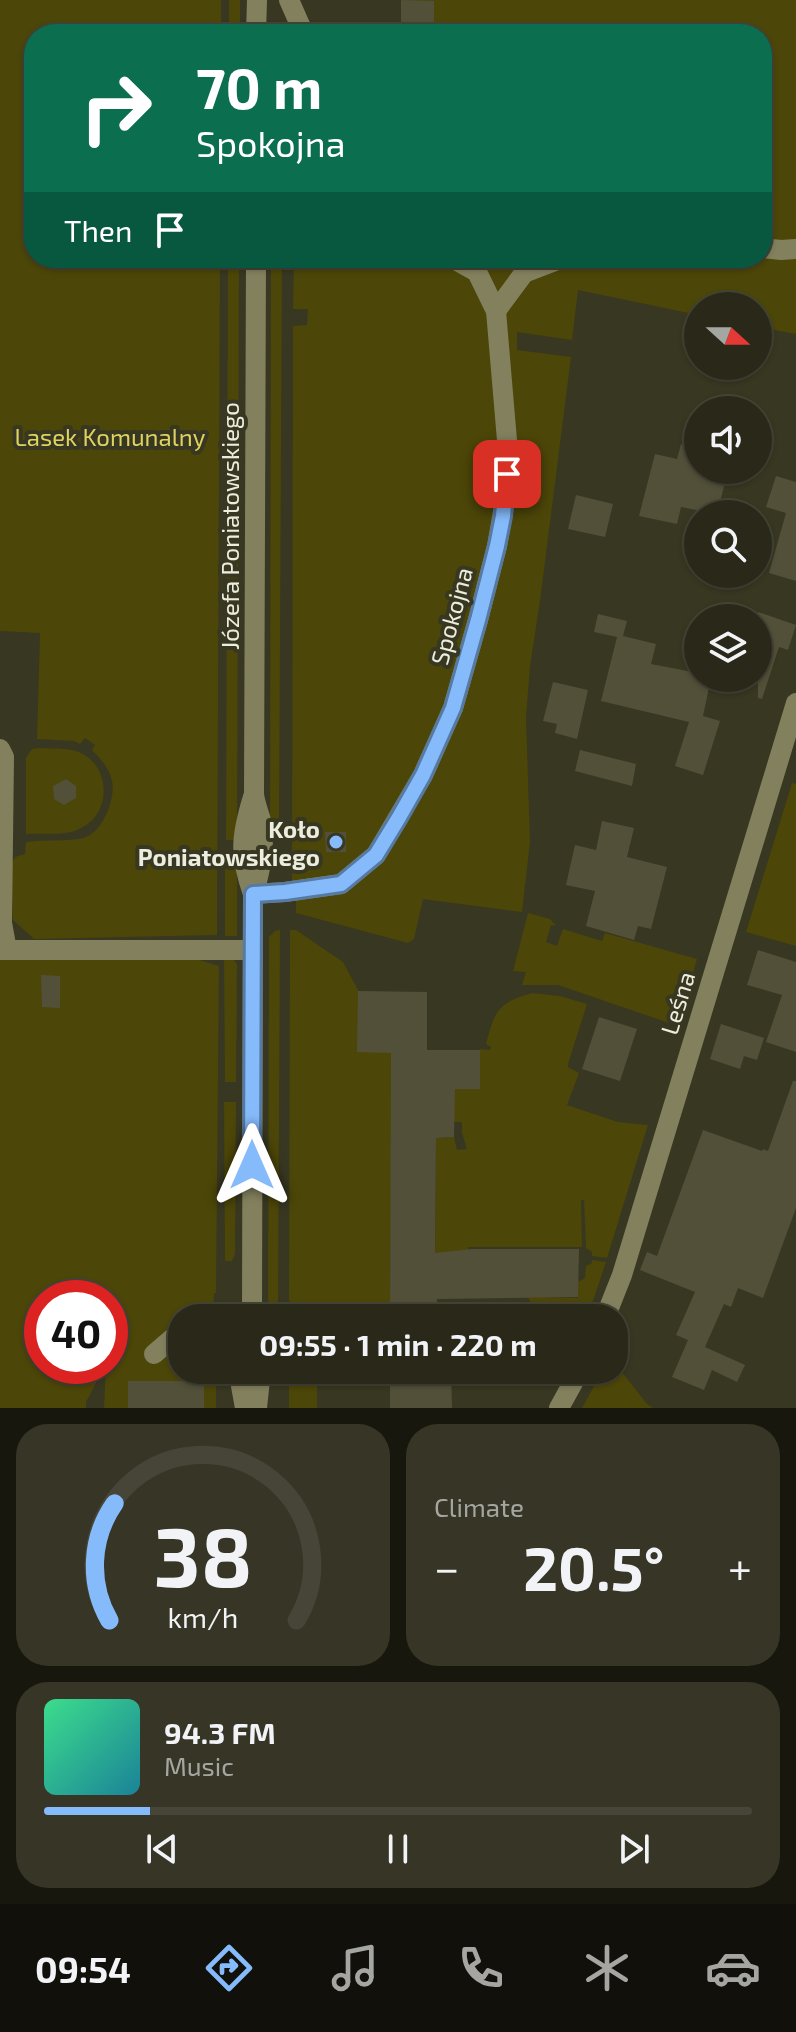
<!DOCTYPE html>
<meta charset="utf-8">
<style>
body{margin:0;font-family:"Exo 2",sans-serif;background:#363526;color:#f1f3f6;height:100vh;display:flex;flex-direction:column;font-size:30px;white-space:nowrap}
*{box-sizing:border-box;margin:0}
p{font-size:26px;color:#a5a6a2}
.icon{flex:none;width:44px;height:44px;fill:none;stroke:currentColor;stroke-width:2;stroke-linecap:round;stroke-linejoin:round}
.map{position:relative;height:1408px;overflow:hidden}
.panel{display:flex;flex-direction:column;gap:16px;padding:16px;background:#17170e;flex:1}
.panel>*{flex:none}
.guide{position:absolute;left:24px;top:24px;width:748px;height:244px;border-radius:32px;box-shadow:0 2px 6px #0004,0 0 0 2px #464538;background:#0b6e4f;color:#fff;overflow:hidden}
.needle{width:52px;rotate:111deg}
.tools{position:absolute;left:684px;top:292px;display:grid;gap:16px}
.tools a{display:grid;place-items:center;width:88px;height:88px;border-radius:50%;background:#2a2919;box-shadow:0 2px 6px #0004,0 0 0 2px #464538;font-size:40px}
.speed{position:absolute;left:24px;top:1280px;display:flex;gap:16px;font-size:40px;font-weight:700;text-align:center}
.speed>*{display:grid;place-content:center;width:104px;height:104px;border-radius:50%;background:#2a2919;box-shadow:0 2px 6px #0004,0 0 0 2px #464538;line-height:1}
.speed .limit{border:12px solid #d22;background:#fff;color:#111}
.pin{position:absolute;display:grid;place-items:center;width:68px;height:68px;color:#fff;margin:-34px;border-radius:16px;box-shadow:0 4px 12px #0006}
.me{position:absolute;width:88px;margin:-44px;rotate:0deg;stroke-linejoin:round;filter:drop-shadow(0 0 6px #0008)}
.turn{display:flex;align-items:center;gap:28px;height:168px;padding:0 40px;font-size:36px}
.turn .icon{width:104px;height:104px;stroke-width:2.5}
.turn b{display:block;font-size:56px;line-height:68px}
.then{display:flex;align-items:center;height:76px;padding:0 40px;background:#0003;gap:16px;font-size:30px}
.big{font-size:60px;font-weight:700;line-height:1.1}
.panel .tile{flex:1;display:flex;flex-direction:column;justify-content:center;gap:12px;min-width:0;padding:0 28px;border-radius:32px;background:#363526}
.panel .dial{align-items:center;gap:0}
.dial svg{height:208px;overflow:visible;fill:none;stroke:#464538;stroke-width:7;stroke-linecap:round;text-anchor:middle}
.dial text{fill:#f1f3f6;stroke:none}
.song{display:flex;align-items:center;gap:24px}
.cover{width:96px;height:96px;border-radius:12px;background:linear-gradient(135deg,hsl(150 70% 55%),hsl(190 70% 35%))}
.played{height:8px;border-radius:4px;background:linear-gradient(90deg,#86bbfb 15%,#464538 15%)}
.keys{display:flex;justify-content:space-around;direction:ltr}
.heat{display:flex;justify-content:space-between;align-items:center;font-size:44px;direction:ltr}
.panel .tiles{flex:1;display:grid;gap:16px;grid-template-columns:1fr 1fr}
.tile:last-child{grid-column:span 2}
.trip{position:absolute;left:168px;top:1304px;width:460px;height:80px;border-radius:32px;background:#2a2919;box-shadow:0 2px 6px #0004,0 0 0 2px #464538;font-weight:700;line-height:80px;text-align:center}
.menu{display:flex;height:128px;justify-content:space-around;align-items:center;background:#11100a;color:#a5a6a2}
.menu .icon{width:56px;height:56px}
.menu .active{color:#86bbfb}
.menu b{font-size:36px;color:#f1f3f6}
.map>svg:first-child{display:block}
.green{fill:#4c4608}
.building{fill:#525039}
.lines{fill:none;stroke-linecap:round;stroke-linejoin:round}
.minor{stroke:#83805e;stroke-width:20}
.route-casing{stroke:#577aa3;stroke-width:20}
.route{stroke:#86bbfb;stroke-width:14}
.poi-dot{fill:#86bbfb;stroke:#383721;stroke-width:3}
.labels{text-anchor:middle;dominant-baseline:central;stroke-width:8;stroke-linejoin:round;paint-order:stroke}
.park-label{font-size:24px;fill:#ded35e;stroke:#383721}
.street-label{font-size:24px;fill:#ededdf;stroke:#383721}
.poi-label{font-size:24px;font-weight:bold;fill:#ededdf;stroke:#383721;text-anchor:end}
</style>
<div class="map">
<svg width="796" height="1408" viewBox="0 0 796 1408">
<rect width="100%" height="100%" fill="#383721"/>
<g class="green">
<path d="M0,0H221V34H34V258H220L217,935L34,939L13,920L11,865L15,857L25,854L26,842C45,839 65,842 83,838C102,834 116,799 112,781C110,769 100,758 92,750L95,745L85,738L80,744L74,741L37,739L40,633L0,631Z"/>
<rect x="229" y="0" width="11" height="34"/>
<path d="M401,0H796V334L758,327V306H698V315L578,290L572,340L517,332V350L571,357L540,601L530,666L526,718L530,842L522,912L423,899L414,939L408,943L296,913V900L292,880L293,326L307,325L308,309H293L294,258H762V34H401Z"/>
<path d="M228,258H239L237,840H226Z"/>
<path d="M271,258H282L279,832L275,841L270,839Z"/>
<path d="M39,748C53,749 71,747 83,754C113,771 110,818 77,830C62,836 42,833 26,834V758L32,749Z"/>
<path d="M792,783L796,784V946L746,932Z"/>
<path d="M225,852H233L237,856V936H225Z"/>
<path d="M528,913L550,919L556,926L551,925L546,942L557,946L563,929L602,941L605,933L697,959L678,1026L558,985H522L526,972L513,971Z"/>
<path d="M280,930L278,1318H268L269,937L275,931Z"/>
<path d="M290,930H296L343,962L358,990V1052H415L414,1087L390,1088L392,1090L390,1312L294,1308V1317L289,1300Z"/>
<path d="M177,953L219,966L216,1293H214L213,1318H182V1370H216V1408H104L106,1366H110V1298H42V1366H105L86,1402V1408H0V957Z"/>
<path d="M224,957L232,958L237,964L236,1082H225Z"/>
<path d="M532,993L560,996L587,1004L568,1064V1067L579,1073L567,1105L618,1122L648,1125L607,1258L592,1256V1252L586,1248L584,1201L581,1199L582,1247H468V1259H435L436,1138L454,1137L457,1150L467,1149L462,1133V1122H447L436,1089L480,1088V1049L490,1050L491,1047L486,1044C495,1011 497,1003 532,993Z"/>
<path d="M224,1102H236L235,1254L232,1261H225Z"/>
<path d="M592,1260L606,1262L593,1301L568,1311L565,1318H537L528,1297L578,1298V1282L585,1278L586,1266L592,1263Z"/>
<path d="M614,1362L647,1404L653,1408H582L603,1370H614Z"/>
<rect x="289" y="1370" width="28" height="38"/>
</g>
<g class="building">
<path d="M401,0L434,1V27L401,26Z"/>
<path d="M681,444L698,448V470H728L717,514L681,507L677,524L639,516L655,454L677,459Z"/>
<path d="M776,476L796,482V581L769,573L786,513L766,507Z"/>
<path d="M576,495L613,504L605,537L568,529Z"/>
<path d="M758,612L796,625L788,650L779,647L762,699L758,698Z"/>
<path d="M598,614L627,621L623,636L656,644L651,664L698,673V678H711L703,716L720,721L703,775L675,766L689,722L601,701L617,637L594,632Z"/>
<path d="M553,682L588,690L577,739L555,733L557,724L543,721Z"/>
<path d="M580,750L636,764L632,786L575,771Z"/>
<path d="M66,779L76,786V798L64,805L54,799L53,786Z"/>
<path d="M602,821L634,828L627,857L667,867L651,929L638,926L634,940L586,926L595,891L566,885L575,845L596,850Z"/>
<path d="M325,832H346V852H326Z"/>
<path d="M758,950L796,962V1052L766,1042L782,995L747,985Z"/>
<path d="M41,975L60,976V1008L42,1007Z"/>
<path d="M358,991L427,992V1050H480V1089H455L454,1137L436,1138L435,1253L472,1249H579L578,1297L437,1299L436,1318H390L391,1053L357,1052Z"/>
<path d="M599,1017L637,1029L620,1081L582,1069Z"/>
<path d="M721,1024L764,1038L757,1060L744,1056L740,1069L710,1059Z"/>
<path d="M793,1081H796V1208L763,1298L738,1288L731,1307L724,1304L705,1347L745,1365L737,1382L712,1370L704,1390L672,1377L688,1340L676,1335L695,1292L640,1270L647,1252L657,1256L703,1130L762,1151L763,1149L768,1151Z"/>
<path d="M390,1370H451L452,1408H390Z"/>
<rect x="128" y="1381" width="76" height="27"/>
</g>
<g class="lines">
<g class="minor">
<path d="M289,0L304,34"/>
<path d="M256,34L257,0"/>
<path d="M762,248L781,250L796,249"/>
<path d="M496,311L524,273L563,258"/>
<path d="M0,749L4,757L2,923L7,950"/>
<path d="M253,797C241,836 239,855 253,894"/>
<path d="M253,894L285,892L341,884L376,855L423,775L453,708L478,620L497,546L506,495L508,452L496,311L477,272L452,258"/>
<path d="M0,950H253"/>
<path d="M252,1318L253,894C261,871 265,849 262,825C260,814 255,805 254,794L256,258"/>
<path d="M605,1318L622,1275L796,703"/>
<path d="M154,1354L182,1330"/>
<path d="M242,1370L241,1386L245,1408"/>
<path d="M257,1408L261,1370"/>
<path d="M559,1408L580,1370"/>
</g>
</g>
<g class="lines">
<defs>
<path id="route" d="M252,1165L253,894L285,892L341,884L376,855L398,819L423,775L453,708L478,620L497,546L503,516L507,474"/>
</defs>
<use href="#route" class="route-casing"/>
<use href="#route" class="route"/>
</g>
<circle class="poi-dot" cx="336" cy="842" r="8"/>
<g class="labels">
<g class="park-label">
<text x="110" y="436">Lasek Komunalny</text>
</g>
<g class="street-label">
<text transform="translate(229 526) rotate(-90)">Józefa Poniatowskiego</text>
<text transform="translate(451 616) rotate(-75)">Spokojna</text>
<text transform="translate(677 1003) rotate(-73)">Leśna</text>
</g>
<g class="poi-label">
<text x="320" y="828">Koło<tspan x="320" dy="28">Poniatowskiego</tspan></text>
</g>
</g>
</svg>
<div class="tools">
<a><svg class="needle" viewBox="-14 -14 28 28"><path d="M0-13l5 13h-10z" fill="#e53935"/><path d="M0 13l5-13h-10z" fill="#a5a6a2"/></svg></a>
<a><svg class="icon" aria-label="sound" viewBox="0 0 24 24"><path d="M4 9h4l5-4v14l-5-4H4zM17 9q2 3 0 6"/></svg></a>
<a><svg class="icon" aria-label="search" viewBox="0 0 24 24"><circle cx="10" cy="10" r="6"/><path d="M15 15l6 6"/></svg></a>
<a><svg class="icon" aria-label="layers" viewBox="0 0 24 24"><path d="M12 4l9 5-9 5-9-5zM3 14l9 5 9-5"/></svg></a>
</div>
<div class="speed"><div class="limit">40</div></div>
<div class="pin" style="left:507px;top:474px;background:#d93025"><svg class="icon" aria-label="arrive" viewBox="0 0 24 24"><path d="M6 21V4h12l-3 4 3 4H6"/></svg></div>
<svg class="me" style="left:252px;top:1165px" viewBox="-20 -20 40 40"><path d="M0-17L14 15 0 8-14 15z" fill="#86bbfb" stroke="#fff" stroke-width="4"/></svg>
<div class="trip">09:55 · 1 min · 220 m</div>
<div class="guide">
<div class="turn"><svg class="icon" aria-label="right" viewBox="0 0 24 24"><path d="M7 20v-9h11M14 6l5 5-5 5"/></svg><div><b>70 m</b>Spokojna</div></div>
<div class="then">Then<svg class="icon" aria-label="arrive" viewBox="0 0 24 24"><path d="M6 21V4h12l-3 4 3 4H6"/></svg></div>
</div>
</div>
<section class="panel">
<div class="tiles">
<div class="tile dial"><svg viewBox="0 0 100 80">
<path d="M14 69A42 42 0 1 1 86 69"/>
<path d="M14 69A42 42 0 0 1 16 24" stroke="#86bbfb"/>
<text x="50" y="56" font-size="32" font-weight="700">38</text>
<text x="50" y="72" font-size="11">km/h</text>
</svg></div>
<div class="tile"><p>Climate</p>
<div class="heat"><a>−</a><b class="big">20.5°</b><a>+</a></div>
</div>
<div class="tile">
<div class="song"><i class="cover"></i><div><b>94.3 FM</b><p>Music</p></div></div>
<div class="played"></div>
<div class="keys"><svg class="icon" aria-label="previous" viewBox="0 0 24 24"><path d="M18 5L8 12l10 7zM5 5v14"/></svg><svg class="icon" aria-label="pause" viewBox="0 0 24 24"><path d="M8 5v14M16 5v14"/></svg><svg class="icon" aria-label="next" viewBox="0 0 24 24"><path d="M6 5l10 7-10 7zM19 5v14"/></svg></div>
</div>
</div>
</section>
<nav class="menu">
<b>09:54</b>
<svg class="icon active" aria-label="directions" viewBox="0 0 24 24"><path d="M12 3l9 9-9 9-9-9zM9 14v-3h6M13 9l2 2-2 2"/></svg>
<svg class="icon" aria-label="music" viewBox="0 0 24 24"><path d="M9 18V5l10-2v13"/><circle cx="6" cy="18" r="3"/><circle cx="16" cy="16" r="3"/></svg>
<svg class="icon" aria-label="phone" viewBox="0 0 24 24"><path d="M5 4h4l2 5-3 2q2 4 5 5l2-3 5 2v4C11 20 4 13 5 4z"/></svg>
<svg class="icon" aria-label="climate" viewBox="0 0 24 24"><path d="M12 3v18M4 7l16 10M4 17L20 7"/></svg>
<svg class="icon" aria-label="car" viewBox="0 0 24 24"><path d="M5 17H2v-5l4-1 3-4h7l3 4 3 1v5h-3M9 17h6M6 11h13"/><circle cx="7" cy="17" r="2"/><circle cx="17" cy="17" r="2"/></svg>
</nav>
